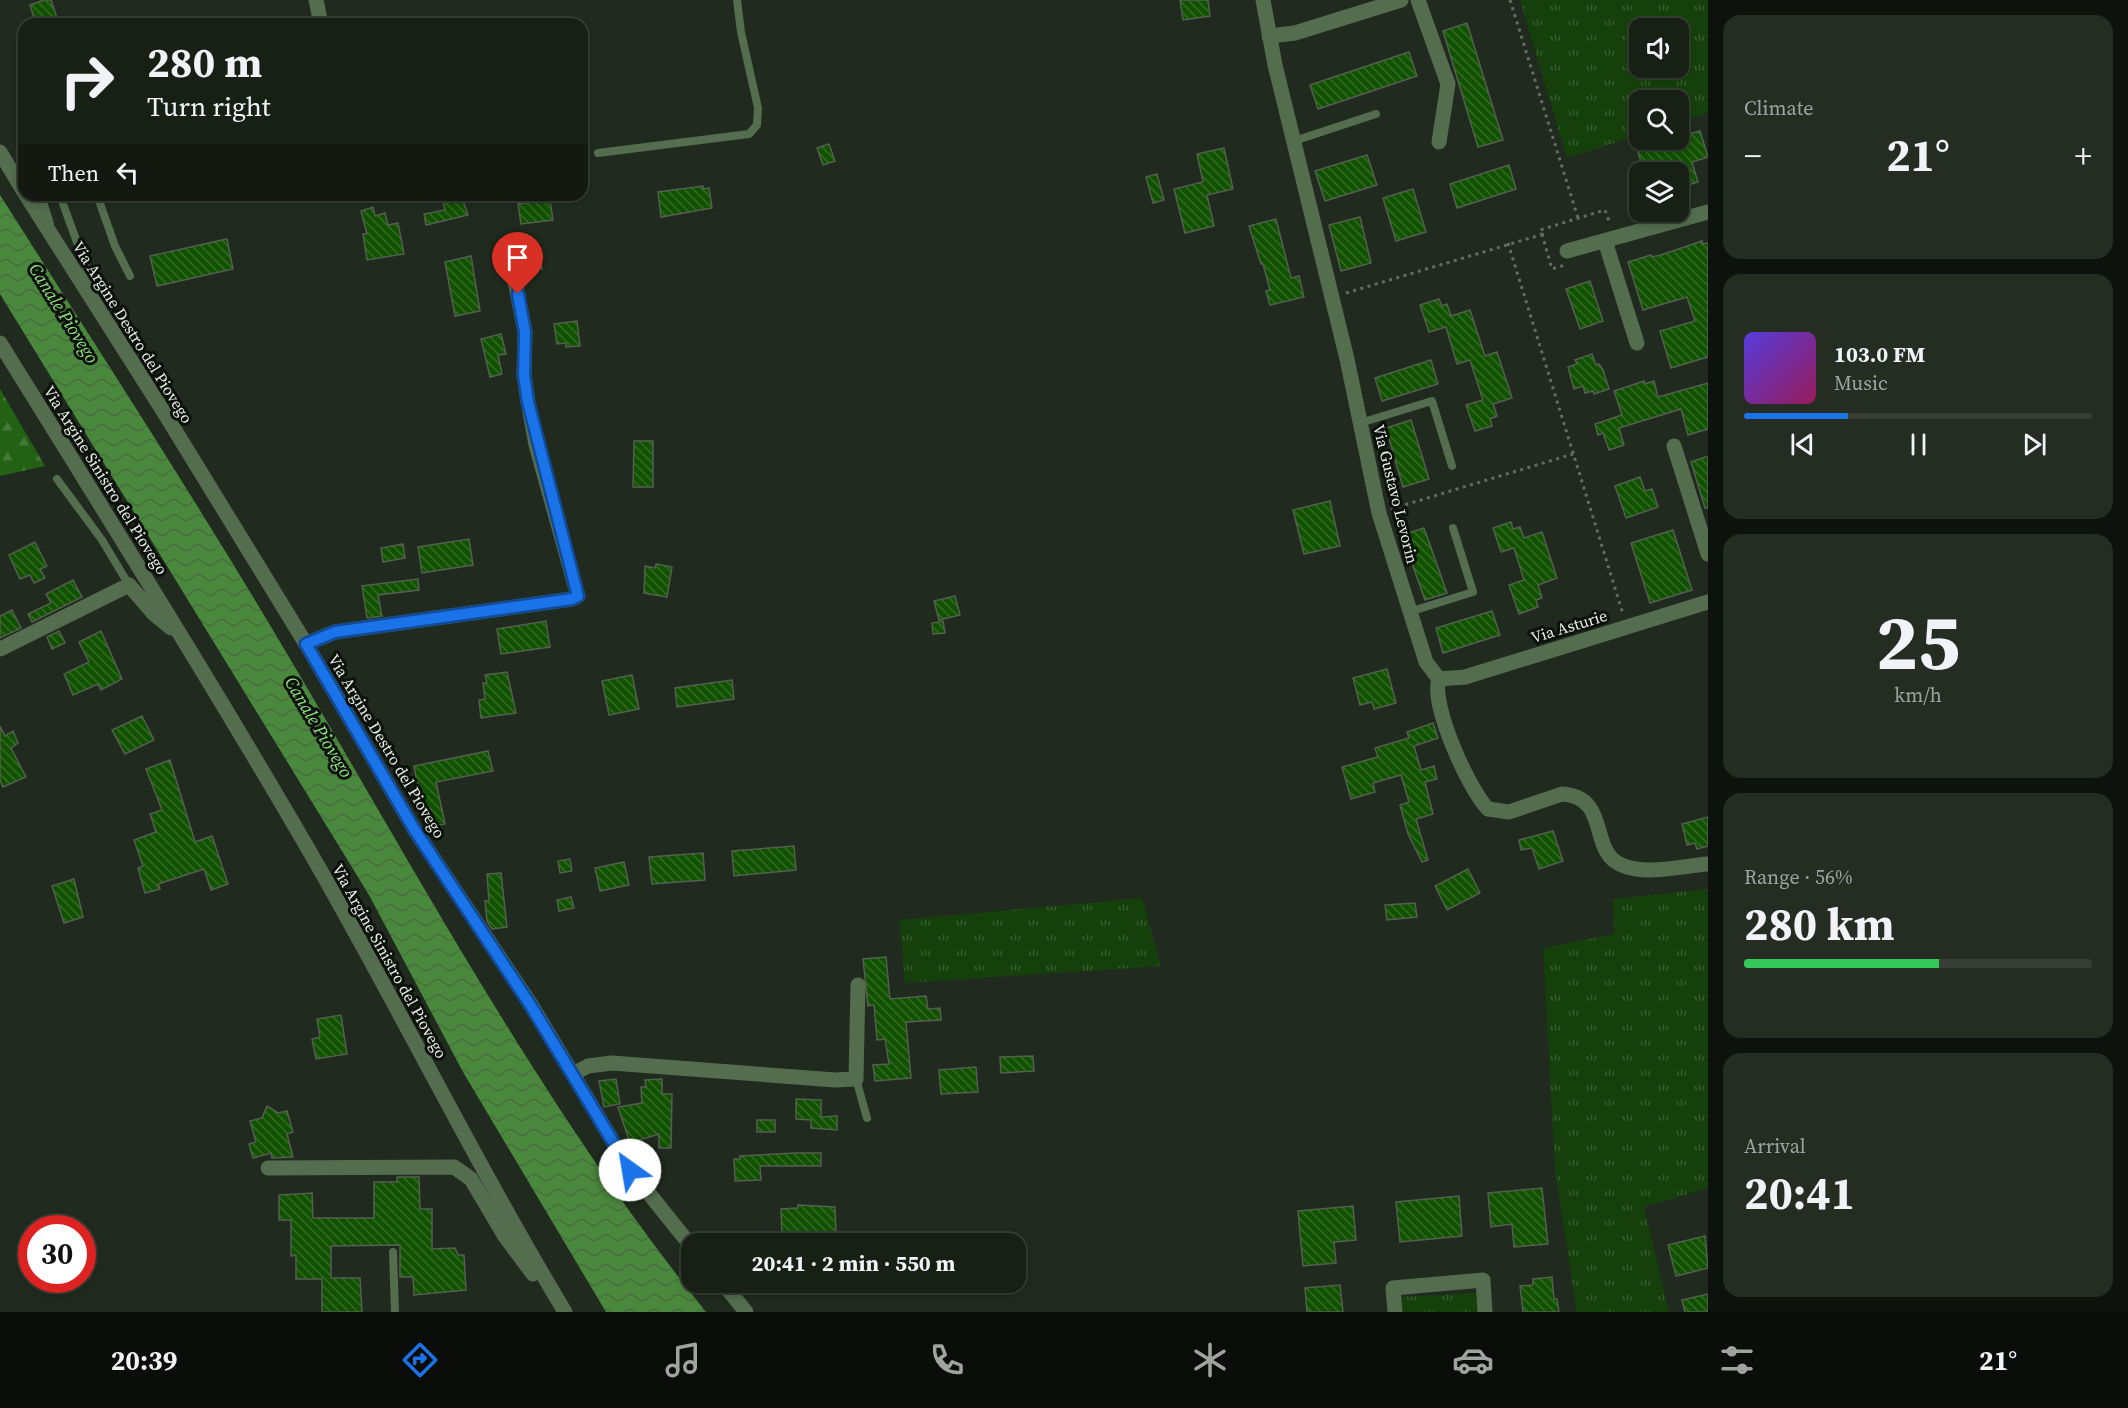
<!DOCTYPE html>
<meta charset="utf-8">
<style>
body{margin:0;font-family:"Source Serif 4",serif;background:#252d23;color:#f1f3f6;height:100vh;display:flex;flex-direction:column;font-size:22px;white-space:nowrap}
*{box-sizing:border-box;margin:0}
p{font-size:20px;color:#9fa3a1}
.icon{flex:none;width:33px;height:33px;fill:none;stroke:currentColor;stroke-width:2;stroke-linecap:round;stroke-linejoin:round}
.map{position:relative;flex:1;overflow:hidden}
.sheet{display:flex;flex-direction:column;gap:15px;padding:15px;background:#0d120c;width:420px}
.sheet>*{flex:none}
.top-card{position:absolute;left:18px;top:18px;width:570px;height:183px;border-radius:18px;box-shadow:0 3px 9px #0003,0 0 0 2px #363e35;background:#182016;color:#f1f3f6;overflow:hidden}
.buttons{position:absolute;left:1629px;top:18px;display:grid;gap:12px}
.buttons a{display:grid;place-items:center;width:60px;height:60px;border-radius:12px;background:#182016;box-shadow:0 3px 9px #0003,0 0 0 2px #363e35;font-size:30px}
.speed{position:absolute;left:18px;top:1215px;display:flex;gap:12px;font-size:30px;font-weight:700;text-align:center}
.speed>*{display:grid;place-content:center;width:78px;height:78px;border-radius:50%;background:#182016;box-shadow:0 3px 9px #0003,0 0 0 2px #363e35;line-height:1}
.speed .limit{border:9px solid #d22;background:#fff;color:#111}
.pin{position:absolute;display:grid;place-items:center;width:51px;height:51px;color:#fff;margin:-62px -26px;border-radius:50% 50% 50% 0;rotate:-45deg;box-shadow:0 0 6px #0007}
.pin .icon{rotate:45deg}
.me{position:absolute;width:66px;margin:-33px;rotate:328deg;stroke-linejoin:round;filter:drop-shadow(0 0 4px #0008)}
.turn{display:flex;align-items:center;gap:21px;height:126px;padding:0 30px;font-size:27px}
.turn .icon{width:78px;height:78px;stroke-width:2.5}
.turn b{display:block;font-size:42px;line-height:51px}
.then{display:flex;align-items:center;height:57px;padding:0 30px;background:#0003;gap:12px;font-size:22px}
.big{font-size:45px;font-weight:700;line-height:1.1}
.sheet .tile{flex:1;display:flex;flex-direction:column;justify-content:center;gap:9px;min-width:0;padding:0 21px;border-radius:18px;background:#252d23}
.sheet .dial{align-items:center;gap:0}
.dial b{font-size:78px;line-height:1}
.song{display:flex;align-items:center;gap:18px}
.cover{width:72px;height:72px;border-radius:9px;background:linear-gradient(135deg,hsl(250 70% 55%),hsl(330 70% 35%))}
.played{height:6px;border-radius:3px;background:linear-gradient(90deg,#1a73e8 30%,#363e35 30%)}
.keys{display:flex;justify-content:space-around;direction:ltr}
.heat{display:flex;justify-content:space-between;align-items:center;font-size:33px;direction:ltr}
.charge{height:9px;border-radius:4px;background:linear-gradient(90deg,#34c759 56%,#363e35 0)}
.trip{position:absolute;left:681px;top:1233px;width:345px;height:60px;border-radius:18px;background:#182016;box-shadow:0 3px 9px #0003,0 0 0 2px #363e35;font-weight:700;line-height:60px;text-align:center}
.dock{display:flex;height:96px;justify-content:space-around;align-items:center;background:#0a0d09;color:#9fa3a1}
.dock .icon{width:42px;height:42px}
.dock .active{color:#1a73e8}
.dock b{font-size:27px;color:#f1f3f6}
main{display:flex;flex:1;min-height:0}
.map>svg:first-child{display:block}
.grass{fill:url(#grass-tufts);fill-rule:evenodd}
.forest{fill:url(#forest-firs)}
.water{fill:url(#water-waves)}
.building{fill:url(#building-back-hatch);stroke:#545f51;stroke-width:1.5}
.lines{fill:none;stroke-linecap:round;stroke-linejoin:round}
.path{stroke:#646d63;stroke-width:3;stroke-dasharray:3 4.5;stroke-linecap:butt}
.service{stroke:#536d4e;stroke-width:8}
.minor{stroke:#536d4e;stroke-width:15}
.route-casing{stroke:#114b97;stroke-width:15}
.route{stroke:#1a73e8;stroke-width:10}
.labels{text-anchor:middle;dominant-baseline:central;stroke-width:6;stroke-linejoin:round;paint-order:stroke}
.street-label{font-size:16px;fill:#e7eee6;stroke:#0d110c}
.water-label{font-size:18px;font-style:italic;fill:#91e480;stroke:#0d110c}
</style>
<main>
<div class="map">
<svg width="1708" height="1312" viewBox="0 0 1708 1312">
<defs>
<pattern id="grass-tufts" width="24" height="20" patternUnits="userSpaceOnUse" patternTransform="scale(1.5)"><rect width="24" height="20" fill="#15400b"/><path d="M3 7l-1-3M5 7V3M7 7l1-3M15 17l-1-3M17 17v-4M19 17l1-3" fill="none" stroke="#375c2f"/></pattern>
<pattern id="forest-firs" width="22" height="20" patternUnits="userSpaceOnUse" patternTransform="scale(1.5)"><rect width="22" height="20" fill="#236114"/><path d="M5 1l3.5 6h-7zM16 11l3.5 6h-7z" fill="#437836"/></pattern>
<pattern id="water-waves" width="16" height="10" patternUnits="userSpaceOnUse" patternTransform="scale(1.5)"><rect width="16" height="10" fill="#4a883d"/><path d="M0 5q4-4 8 0t8 0" fill="none" stroke="#486e40"/></pattern>
<pattern id="building-back-hatch" width="6" height="6" patternUnits="userSpaceOnUse" patternTransform="scale(1.5)"><rect width="6" height="6" fill="#115200"/><path d="M-1 5l2 2M0 0l6 6M5-1l2 2" fill="none" stroke="#346b25"/></pattern>
</defs>
<rect width="100%" height="100%" fill="#202a1e"/>
<g class="grass">
<path d="M1520,0H1708V113L1679,122L1678,100H1640L1639,135L1567,158ZM1640,28H1678V68H1640Z"/>
<path d="M1708,889V1188L1644,1207L1669,1312H1577L1555,1171L1543,948L1614,934L1613,899Z"/>
<path d="M1142,898L1161,966L905,983L899,920Z"/>
<path d="M1476,1293L1478,1312H1403L1401,1297Z"/>
</g>
<path class="forest" d="M0,389L45,466L0,476Z"/>
<path class="water" d="M0,195C101,354 204,512 299,674C427,891 548,1115 706,1312H606L463,1072L369,895L0,294Z"/>
<g class="building">
<path d="M44,0H51L59,24H36L30,5Z"/>
<path d="M1180,0H1208L1210,16L1183,20Z"/>
<path d="M1467,23L1503,140L1478,147L1443,31Z"/>
<path d="M1409,52L1417,76L1318,109L1310,85Z"/>
<path d="M1700,131L1708,157L1692,162L1698,182L1678,188V172H1644L1637,149L1678,140V137Z"/>
<path d="M829,144L835,161L823,165L817,148Z"/>
<path d="M1224,148L1233,189L1207,195L1214,226L1185,233L1174,189L1203,182L1197,154Z"/>
<path d="M1367,155L1377,185L1325,201L1315,171Z"/>
<path d="M1509,165L1516,189L1457,208L1450,184Z"/>
<path d="M1157,174L1164,200L1153,203L1146,177Z"/>
<path d="M703,186V189L709,188L712,208L661,217L658,192Z"/>
<path d="M1413,189L1426,232L1396,241L1383,198Z"/>
<path d="M441,195H461L468,215L426,225L424,214L445,210Z"/>
<path d="M550,200L553,220L521,224L518,204Z"/>
<path d="M373,207L375,216L385,213L388,225L398,223L404,254L367,260L363,234H367L361,211Z"/>
<path d="M1360,217L1371,263L1341,271L1329,225Z"/>
<path d="M1276,219L1291,278L1299,276L1304,297L1270,305L1266,291L1270,290L1263,264H1261L1249,226Z"/>
<path d="M227,239L233,269L157,286L150,256Z"/>
<path d="M1702,241L1703,244L1708,243V357L1671,368L1660,331L1695,321L1687,297L1643,310L1628,262L1651,255L1652,257L1661,255Z"/>
<path d="M471,256L480,311L455,316L445,262Z"/>
<path d="M540,256L542,269L523,272L515,267L514,260Z"/>
<path d="M1590,281L1603,321L1580,329L1566,289Z"/>
<path d="M1439,299L1442,306L1447,304L1451,316L1470,310L1485,356L1497,352L1512,398L1493,404L1497,416L1490,419L1492,426L1475,431L1466,405L1483,400L1470,360L1457,364L1446,327L1429,332L1420,305Z"/>
<path d="M577,321L580,346L566,347V343L557,344L554,324Z"/>
<path d="M501,334L506,354L498,355L502,374L490,377L481,339Z"/>
<path d="M1592,354L1596,365L1599,364L1603,370L1609,389L1594,394L1593,391L1585,393L1583,386L1574,389L1568,367L1577,364L1575,360Z"/>
<path d="M1431,360L1438,384L1382,401L1375,378Z"/>
<path d="M1644,381L1645,384L1654,381L1658,397L1708,383V429L1688,435L1681,409L1619,428L1624,445L1609,450L1603,433L1598,435L1595,424L1622,415L1614,391Z"/>
<path d="M1411,420L1429,479L1403,487L1386,428Z"/>
<path d="M634,441H653V487H633Z"/>
<path d="M1708,456V508H1705L1691,462Z"/>
<path d="M1640,477L1645,491L1652,489L1658,507L1626,518L1615,486Z"/>
<path d="M1330,501L1340,546L1304,554L1293,510Z"/>
<path d="M1511,522L1513,529L1520,527L1524,538L1542,532L1557,578L1538,585L1542,598L1536,600L1538,607L1519,614L1509,585L1524,580L1514,548L1501,552L1493,528Z"/>
<path d="M1424,528L1447,593L1425,600L1402,535Z"/>
<path d="M1673,530L1692,590L1650,603L1631,543Z"/>
<path d="M469,539L473,565L422,573L418,547Z"/>
<path d="M35,542L47,566L40,569L45,578L34,583L30,575L20,579L9,555Z"/>
<path d="M403,544L405,558L383,562L381,548Z"/>
<path d="M656,564L672,567L667,597L644,593L645,566L655,568Z"/>
<path d="M418,579L419,590L378,595L382,616L367,618L362,586Z"/>
<path d="M73,580L82,597L32,622L28,614L51,603L46,594Z"/>
<path d="M955,596L960,615L939,620L934,601Z"/>
<path d="M12,610L21,628L0,638V616Z"/>
<path d="M1492,611L1500,635L1443,653L1436,628Z"/>
<path d="M546,621L550,647L501,654L497,629Z"/>
<path d="M943,621L945,633L933,634L932,623Z"/>
<path d="M59,631L65,643L52,649L47,637Z"/>
<path d="M101,631L122,679L101,690L98,684L73,695L64,674L89,662L79,642Z"/>
<path d="M1387,669L1396,703L1374,709L1372,702L1360,705L1353,678Z"/>
<path d="M507,672L516,713L481,718L479,700L485,699L483,683H487L485,675Z"/>
<path d="M632,675L639,709L609,715L602,681Z"/>
<path d="M732,680L734,699L677,707L675,688Z"/>
<path d="M142,716L154,740L125,754L112,730Z"/>
<path d="M1433,723L1438,738L1414,746L1421,770L1434,766L1437,779L1425,782L1433,814L1416,819L1428,860L1422,862L1408,834L1400,805L1409,802L1401,775L1373,783L1375,792L1351,799L1342,767L1378,757L1375,748L1409,738L1407,732Z"/>
<path d="M0,726L5,736L13,731L18,743L11,748L26,777L3,787L0,780Z"/>
<path d="M488,751L493,771L436,782L445,824L426,828L414,766Z"/>
<path d="M170,760L195,842L212,836L228,884L211,890L204,869L158,884L160,889L145,893L138,868L143,866L134,840L156,832L150,814L162,810L146,769Z"/>
<path d="M1708,817V846L1697,849L1695,843L1687,845L1682,824Z"/>
<path d="M1553,831L1563,861L1539,869L1532,848L1521,850L1519,840Z"/>
<path d="M794,846L796,870L734,876L732,851Z"/>
<path d="M703,853L705,880L652,884L649,857Z"/>
<path d="M570,859L572,871L560,873L558,861Z"/>
<path d="M624,862L629,885L600,891L595,868Z"/>
<path d="M1468,869L1480,893L1447,910L1435,886Z"/>
<path d="M501,873L507,927L492,929L487,921L485,901H489L487,874Z"/>
<path d="M74,879L83,917L64,923L52,886Z"/>
<path d="M571,897L574,908L559,911L557,900Z"/>
<path d="M1415,903L1417,917L1387,920L1385,905Z"/>
<path d="M886,957L890,999L926,996L928,1009L940,1008L941,1020L906,1022L911,1078L875,1081L873,1065L889,1064L885,1039L877,1040L874,1005L868,1006L863,959Z"/>
<path d="M341,1015L347,1054L316,1059L312,1039L320,1037L317,1019Z"/>
<path d="M1033,1056L1034,1071L1001,1073L1000,1057Z"/>
<path d="M976,1067L978,1092L941,1094L939,1070Z"/>
<path d="M616,1079L620,1104L604,1107L599,1081Z"/>
<path d="M662,1079V1094H672L671,1148H659V1134L630,1143L618,1107L642,1103L641,1087H646L645,1080Z"/>
<path d="M796,1099L821,1100V1117L837,1116V1130L811,1128V1120L796,1119Z"/>
<path d="M267,1106L278,1113L287,1111L293,1132L287,1134L293,1157L272,1158L271,1153L253,1158L249,1144L256,1142L250,1121L262,1118Z"/>
<rect x="757" y="1120" width="18" height="12"/>
<path d="M795,1153H821V1166H760L761,1180L735,1181L734,1159H740V1156Z"/>
<path d="M397,1177H419L420,1209H432V1249L455,1248L458,1255H464L466,1290L414,1295L413,1277H400V1245L331,1246V1278H360L362,1312H322V1279H296V1255L291,1256V1220H279V1195L312,1193L313,1218H374V1182H397Z"/>
<path d="M1542,1188L1548,1244L1514,1247L1512,1224L1491,1227L1488,1193Z"/>
<path d="M1459,1196L1462,1236L1400,1242L1396,1202Z"/>
<path d="M798,1205L835,1207L836,1232L782,1235L781,1209L798,1208Z"/>
<path d="M1353,1206L1356,1240L1334,1242L1336,1263L1303,1266L1298,1211Z"/>
<path d="M1705,1236L1708,1268L1676,1276L1668,1245Z"/>
<path d="M1552,1277L1554,1299H1557L1559,1312H1523L1520,1286L1533,1285V1279Z"/>
<path d="M1340,1285L1343,1312H1307L1305,1288Z"/>
<path d="M1708,1294V1312H1685L1682,1300Z"/>
</g>
<g class="lines">
<g class="path">
<path d="M1510,0L1578,218"/>
<path d="M1542,234L1552,269L1565,265"/>
<path d="M1508,243L1623,614"/>
<path d="M1346,293L1537,236L1542,234L1540,230L1605,210L1610,224"/>
<path d="M1391,509L1573,454"/>
</g>
<g class="service">
<path d="M1294,141L1376,114"/>
<path d="M598,153L749,134L757,125L758,108L741,32L737,0"/>
<path d="M41,195L50,224"/>
<path d="M64,195L62,201L86,267L88,287"/>
<path d="M97,195L115,246L130,276"/>
<path d="M1360,423L1432,401L1452,466"/>
<path d="M57,479L102,540L129,585"/>
<path d="M1409,612L1473,592L1453,528"/>
<path d="M856,1079L867,1118"/>
<path d="M393,1252L395,1312"/>
</g>
<g class="minor">
<path d="M316,0L321,24"/>
<path d="M1263,0L1275,65L1347,359L1379,513L1426,662L1439,679"/>
<path d="M1418,0L1448,84L1439,142"/>
<path d="M1269,36L1295,33L1401,0"/>
<path d="M0,152L24,192"/>
<path d="M26,195L165,414L306,644L414,829L532,1006L630,1170L692,1247"/>
<path d="M1605,241L1637,343"/>
<path d="M1567,251L1708,212"/>
<path d="M0,343C109,519 219,694 322,873C405,1019 479,1169 565,1312"/>
<path d="M1674,446L1708,554"/>
<path d="M306,644L335,632L572,599L578,596L536,445L528,402L524,375L525,332L514,276"/>
<path d="M0,649L129,585L154,614L171,628"/>
<path d="M1439,679C1430,704 1469,790 1488,809L1509,812L1562,794C1612,797 1587,854 1624,866C1648,875 1682,866 1708,864"/>
<path d="M1439,679L1465,677L1708,602"/>
<path d="M573,1074L588,1066L612,1063L835,1080L856,1079L858,985"/>
<path d="M268,1168L454,1167L471,1179L504,1235L533,1274"/>
<path d="M722,1282L746,1312"/>
<path d="M1395,1312L1393,1288L1483,1280L1485,1312"/>
</g>
</g>
<g class="lines">
<defs>
<path id="route" d="M518,294L525,332L524,375L528,402L578,596L572,599L335,632L306,644L414,829L531,1006L630,1170"/>
</defs>
<use href="#route" class="route-casing"/>
<use href="#route" class="route"/>
</g>
<g class="labels">
<g class="street-label">
<text transform="translate(133 332) rotate(58)">Via Argine Destro del Piovego</text>
<text transform="translate(106 480) rotate(58)">Via Argine Sinistro del Piovego</text>
<text transform="translate(1396 494) rotate(76)">Via Gustavo Levorin</text>
<text transform="translate(1569 626) rotate(-17)">Via Asturie</text>
<text transform="translate(387 746) rotate(59)">Via Argine Destro del Piovego</text>
<text transform="translate(390 961) rotate(61)">Via Argine Sinistro del Piovego</text>
</g>
<g class="water-label">
<text transform="translate(64 313) rotate(58)">Canale Piovego</text>
<text transform="translate(319 727) rotate(59)">Canale Piovego</text>
</g>
</g>
</svg>
<div class="buttons">
<a><svg class="icon" aria-label="sound" viewBox="0 0 24 24"><path d="M4 9h4l5-4v14l-5-4H4zM17 9q2 3 0 6"/></svg></a>
<a><svg class="icon" aria-label="search" viewBox="0 0 24 24"><circle cx="10" cy="10" r="6"/><path d="M15 15l6 6"/></svg></a>
<a><svg class="icon" aria-label="layers" viewBox="0 0 24 24"><path d="M12 4l9 5-9 5-9-5zM3 14l9 5 9-5"/></svg></a>
</div>
<div class="speed"><div class="limit">30</div></div>
<div class="pin" style="left:518px;top:294px;background:#d93025"><svg class="icon" aria-label="arrive" viewBox="0 0 24 24"><path d="M6 21V4h12l-3 4 3 4H6"/></svg></div>
<svg class="me" style="left:630px;top:1170px" viewBox="-20 -20 40 40"><circle r="19" fill="#fff"/><path d="M0-13L10 11 0 6-10 11z" fill="#1a73e8"/></svg>
<div class="trip">20:41 · 2 min · 550 m</div>
<div class="top-card">
<div class="turn"><svg class="icon" aria-label="right" viewBox="0 0 24 24"><path d="M7 20v-9h11M14 6l5 5-5 5"/></svg><div><b>280 m</b>Turn right</div></div>
<div class="then">Then<svg class="icon" aria-label="left" viewBox="0 0 24 24"><path d="M17 20v-9H6M10 6l-5 5 5 5"/></svg></div>
</div>
</div>
<section class="sheet">
<div class="tile"><p>Climate</p>
<div class="heat"><a>−</a><b class="big">21°</b><a>+</a></div>
</div>
<div class="tile">
<div class="song"><i class="cover"></i><div><b>103.0 FM</b><p>Music</p></div></div>
<div class="played"></div>
<div class="keys"><svg class="icon" aria-label="previous" viewBox="0 0 24 24"><path d="M18 5L8 12l10 7zM5 5v14"/></svg><svg class="icon" aria-label="pause" viewBox="0 0 24 24"><path d="M8 5v14M16 5v14"/></svg><svg class="icon" aria-label="next" viewBox="0 0 24 24"><path d="M6 5l10 7-10 7zM19 5v14"/></svg></div>
</div>
<div class="tile dial"><b>25</b><p>km/h</p></div>
<div class="tile"><p>Range · 56%</p><b class="big">280 km</b><div class="charge"></div></div>
<div class="tile"><p>Arrival</p><b class="big">20:41</b></div>
</section>
</main>
<nav class="dock">
<b>20:39</b>
<svg class="icon active" aria-label="directions" viewBox="0 0 24 24"><path d="M12 3l9 9-9 9-9-9zM9 14v-3h6M13 9l2 2-2 2"/></svg>
<svg class="icon" aria-label="music" viewBox="0 0 24 24"><path d="M9 18V5l10-2v13"/><circle cx="6" cy="18" r="3"/><circle cx="16" cy="16" r="3"/></svg>
<svg class="icon" aria-label="phone" viewBox="0 0 24 24"><path d="M5 4h4l2 5-3 2q2 4 5 5l2-3 5 2v4C11 20 4 13 5 4z"/></svg>
<svg class="icon" aria-label="climate" viewBox="0 0 24 24"><path d="M12 3v18M4 7l16 10M4 17L20 7"/></svg>
<svg class="icon" aria-label="car" viewBox="0 0 24 24"><path d="M5 17H2v-5l4-1 3-4h7l3 4 3 1v5h-3M9 17h6M6 11h13"/><circle cx="7" cy="17" r="2"/><circle cx="17" cy="17" r="2"/></svg>
<svg class="icon" aria-label="filters" viewBox="0 0 24 24"><path d="M4 7h16M4 17h16"/><circle cx="9" cy="7" r="2"/><circle cx="15" cy="17" r="2"/></svg>
<b>21°</b>
</nav>
